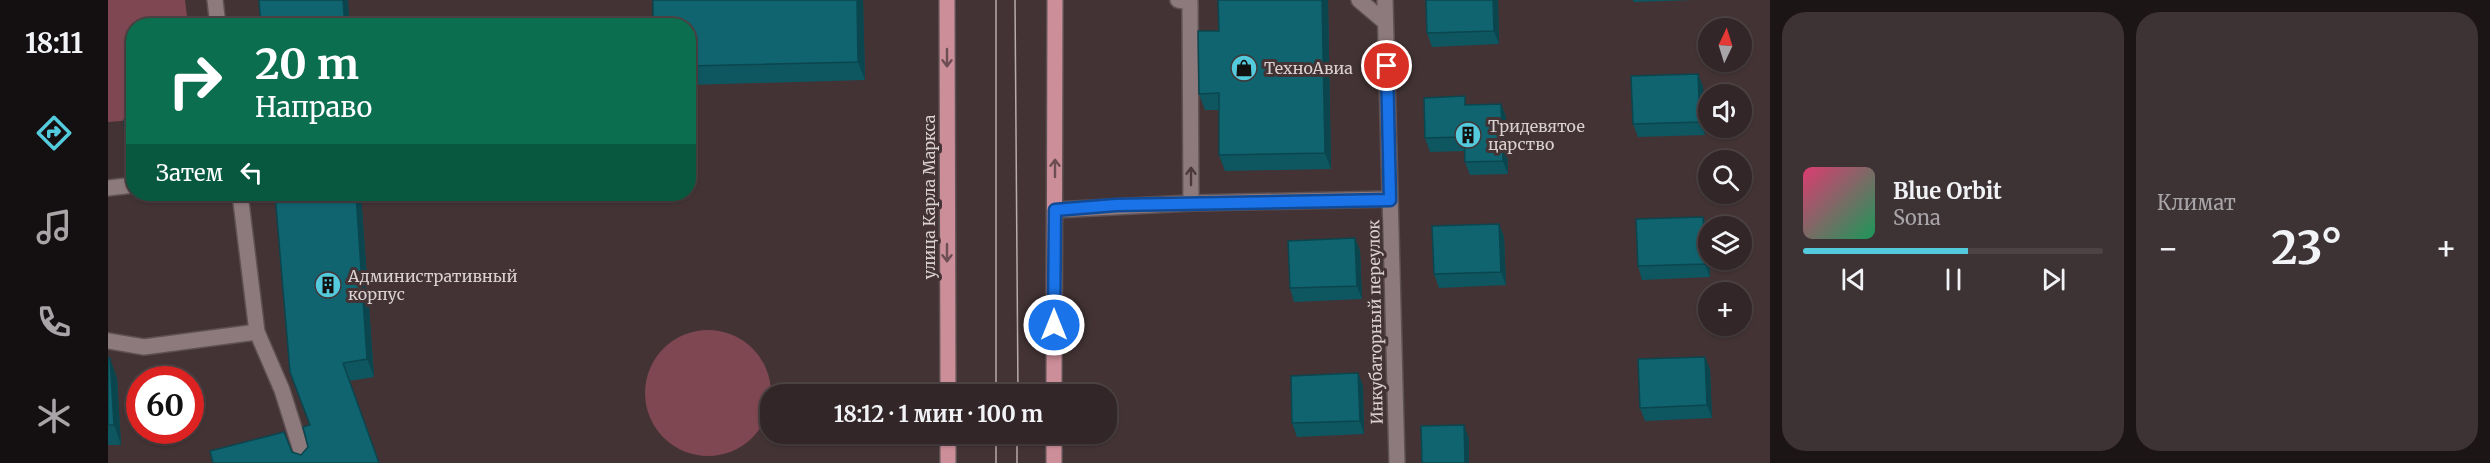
<!DOCTYPE html>
<html lang="ru">
<meta charset="utf-8">
<style>
body{margin:0;font-family:Merriweather,serif;background:#3d3234;color:#f1f3f6;height:100vh;display:flex;flex-direction:column;font-size:22px;white-space:nowrap}
*{box-sizing:border-box;margin:0}
p{font-size:20px;color:#a8a5a8}
.icon{flex:none;width:33px;height:33px;fill:none;stroke:currentColor;stroke-width:2;stroke-linecap:round;stroke-linejoin:round}
.map{position:relative;flex:1;overflow:hidden}
.side{display:flex;flex-direction:column;gap:12px;padding:12px;background:#1c1516;width:720px}
.side>*{flex:none}
.banner{position:absolute;left:18px;top:18px;width:570px;height:183px;border-radius:24px;box-shadow:0 2px 4px #0004,0 0 0 2px #4d4345;background:#0b6e4f;color:#fff;overflow:hidden}
.needle{width:39px;rotate:4deg}
.controls{position:absolute;left:1590px;top:18px;display:grid;gap:12px}
.controls a{display:grid;place-items:center;width:54px;height:54px;border-radius:50%;background:#322628;box-shadow:0 2px 4px #0004,0 0 0 2px #4d4345;font-size:30px}
.speed{position:absolute;left:18px;top:366px;display:flex;gap:12px;font-size:30px;font-weight:700;text-align:center}
.speed>*{display:grid;place-content:center;width:78px;height:78px;border-radius:50%;background:#322628;box-shadow:0 2px 4px #0004,0 0 0 2px #4d4345;line-height:1}
.speed .limit{border:9px solid #d22;background:#fff;color:#111}
.pin{position:absolute;display:grid;place-items:center;width:51px;height:51px;color:#fff;margin:-26px;border:3px solid #fff;border-radius:50%;box-shadow:0 2px 6px #0007}
.me{position:absolute;width:66px;margin:-33px;rotate:0deg;stroke-linejoin:round;filter:drop-shadow(0 0 4px #0008)}
.turn{display:flex;align-items:center;gap:21px;height:126px;padding:0 30px;font-size:27px}
.turn .icon{width:78px;height:78px;stroke-width:2.5}
.turn b{display:block;font-size:42px;line-height:51px}
.then{display:flex;align-items:center;height:57px;padding:0 30px;background:#0003;gap:12px;font-size:22px}
.big{font-size:45px;font-weight:700;line-height:1.1}
.side .card{flex:1;display:flex;flex-direction:column;justify-content:center;gap:9px;min-width:0;padding:0 21px;border-radius:24px;background:#3d3234}
.song{display:flex;align-items:center;gap:18px}
.cover{width:72px;height:72px;border-radius:9px;background:linear-gradient(135deg,hsl(340 70% 55%),hsl(150 70% 35%))}
.played{height:6px;border-radius:3px;background:linear-gradient(90deg,#54cadd 55%,#4d4345 55%)}
.keys{display:flex;justify-content:space-around;direction:ltr}
.heat{display:flex;justify-content:space-between;align-items:center;font-size:33px;direction:ltr}
.side .tiles{flex:1;display:grid;gap:12px;grid-template-columns:repeat(2,1fr)}
.trip{position:absolute;left:652px;top:384px;width:357px;height:60px;border-radius:24px;background:#322628;box-shadow:0 2px 4px #0004,0 0 0 2px #4d4345;font-weight:700;line-height:60px;text-align:center}
main{display:flex;flex:1;min-height:0}
.tab-bar{display:flex;flex-direction:column;width:108px;justify-content:space-around;align-items:center;background:#140f10;color:#a8a5a8}
.tab-bar .icon{width:42px;height:42px}
.tab-bar .on{color:#54cadd}
.tab-bar b{font-size:27px;color:#f1f3f6}
.map>svg:first-child{display:block}
.green{fill:#7e4751}
.lines{fill:none;stroke-linecap:round;stroke-linejoin:round}
.lane-casing{stroke:#5e5153;stroke-width:18}
.street-casing{stroke:#5e5153;stroke-width:18}
.primary-casing{stroke:#5e5153;stroke-width:18}
.lane{stroke:#8d7a7d;stroke-width:15}
.street{stroke:#8d7a7d;stroke-width:15}
.primary{stroke:#cc8e99;stroke-width:15}
.tram{stroke:#b7abac;stroke-width:1.5}
.wall{fill:#0e5660}
.shaded-wall{fill:#0b464e}
.building{fill:#106470;stroke:#0b464e;stroke-width:1.5}
.oneway{stroke:#6c4e53}
.oneway2{stroke:#4a3a3c}
.route-casing{stroke:#114b97;stroke-width:15}
.route{stroke:#1a73e8;stroke-width:10}
.labels{text-anchor:middle;dominant-baseline:central;stroke-width:6;stroke-linejoin:round;paint-order:stroke}
.poi-label{font-size:16px;fill:#dad0d1;stroke:#433335;text-anchor:start}
.street-label{font-size:16px;fill:#dad0d1;stroke:#433335}
</style>
<main>
<nav class="tab-bar">
<b>18:11</b>
<svg class="icon on" aria-label="directions" viewBox="0 0 24 24"><path d="M12 3l9 9-9 9-9-9zM9 14v-3h6M13 9l2 2-2 2"/></svg>
<svg class="icon" aria-label="music" viewBox="0 0 24 24"><path d="M9 18V5l10-2v13"/><circle cx="6" cy="18" r="3"/><circle cx="16" cy="16" r="3"/></svg>
<svg class="icon" aria-label="phone" viewBox="0 0 24 24"><path d="M5 4h4l2 5-3 2q2 4 5 5l2-3 5 2v4C11 20 4 13 5 4z"/></svg>
<svg class="icon" aria-label="climate" viewBox="0 0 24 24"><path d="M12 3v18M4 7l16 10M4 17L20 7"/></svg>
</nav>
<div class="map">
<svg width="1662" height="463" viewBox="0 0 1662 463">
<rect width="100%" height="100%" fill="#433335"/>
<g class="green">
<path d="M0,0H77L80,25L26,26L25,120L0,122Z"/>
<circle cx="600" cy="393" r="63"/>
</g>
<g class="lines">
<defs>
<g id="lane">
<path d="M107,0L110,26"/>
<path d="M1251,0L1277,22"/>
<path d="M0,188L26,185"/>
<path d="M132,194L149,332L174,390L197,463"/>
<path d="M1083,203L1282,199"/>
<path d="M947,210L1083,203L1082,2L1070,0"/>
<path d="M0,341L36,347L149,332"/>
</g>
<path id="street" d="M1277,0L1289,463"/>
<g id="primary">
<path d="M839,0L840,394"/>
<path d="M946,394L947,0"/>
<path d="M840,434V463"/>
<path d="M946,463V434"/>
</g>
</defs>
<use href="#lane" class="lane-casing"/>
<use href="#street" class="street-casing"/>
<use href="#primary" class="primary-casing"/>
<use href="#lane" class="lane"/>
<use href="#street" class="street"/>
<use href="#primary" class="primary"/>
<g class="tram">
<path d="M888,0V394"/>
<path d="M907,0L910,394"/>
<path d="M888,434V463"/>
<path d="M909,463V434"/>
</g>
</g>
<g class="wall">
<path d="M545,0H755L757,80L580,85V26Z"/>
<path d="M1110,0H1220L1223,169L1117,171L1111,155V110H1097L1091,94L1111,31Z"/>
<path d="M1318,0H1390L1391,44L1324,47L1319,33Z"/>
<path d="M1525,0H1586L1525,2Z"/>
<path d="M1590,74L1595,87L1597,135L1530,137L1525,124Z"/>
<path d="M1393,104L1398,117L1400,174L1362,175L1357,162V151L1322,152L1317,138L1360,105Z"/>
<path d="M26,120V173H23L18,160Z"/>
<path d="M167,194H253L266,377L241,381L271,463H105L184,452L193,455L200,447L202,425Z"/>
<path d="M1595,217L1600,230L1602,277L1534,280L1530,266Z"/>
<path d="M1391,224L1396,237L1398,285L1331,288L1326,274Z"/>
<path d="M1247,238L1252,251L1254,299L1186,302L1182,288Z"/>
<path d="M1597,357L1602,370L1604,418L1537,421L1532,408Z"/>
<path d="M0,358L9,378L13,445H0Z"/>
<path d="M1250,373L1255,386L1256,434L1189,437L1184,423Z"/>
</g>
<g class="shaded-wall">
<path d="M235,0H240L242,26H237Z"/>
<path d="M749,0H755L757,80L750,62Z"/>
<path d="M1214,0H1220L1223,169L1217,153Z"/>
<path d="M1385,0H1390L1391,44L1386,31Z"/>
<path d="M1590,74L1595,87L1597,135L1592,122Z"/>
<path d="M1393,104L1398,117L1400,174L1395,161Z"/>
<path d="M248,194H253L266,377L259,359Z"/>
<path d="M1595,217L1600,230L1602,277L1597,264Z"/>
<path d="M1391,224L1396,237L1398,285L1393,272Z"/>
<path d="M1247,238L1252,251L1254,299L1249,286Z"/>
<path d="M1597,357L1602,370L1604,418L1599,405Z"/>
<path d="M2,358L9,378L13,445L6,425Z"/>
<path d="M1250,373L1255,386L1256,434L1252,421Z"/>
<path d="M1356,425L1361,438V463H1357Z"/>
</g>
<g class="building">
<path d="M151,0H235L237,26H153Z"/>
<path d="M545,0H749L750,62L580,66V26H545Z"/>
<path d="M1110,0H1214L1217,153L1111,155V93L1091,94L1090,31H1111Z"/>
<path d="M1318,0H1385L1386,31L1319,33Z"/>
<path d="M1590,74L1592,122L1525,124L1523,76Z"/>
<path d="M1357,96V105L1393,104L1395,161L1357,162L1356,137L1317,138L1316,98Z"/>
<path d="M16,120H26V160H18Z"/>
<path d="M167,194H248L259,359L235,363L271,463H105L102,451L176,432L184,452L193,455L200,447L195,427L202,425L182,372Z"/>
<path d="M1595,217L1597,264L1530,266L1528,219Z"/>
<path d="M1391,224L1393,272L1326,274L1324,226Z"/>
<path d="M1247,238L1249,286L1182,288L1180,241Z"/>
<path d="M1597,357L1599,405L1532,408L1530,359Z"/>
<path d="M0,358H2L6,425H0Z"/>
<path d="M1250,373L1252,421L1184,423L1183,376Z"/>
<path d="M1356,425L1357,463H1314L1313,426Z"/>
</g>
<defs><path id="oneway-shaft" d="M-6 0H5M1.5-3L5.5 0L1.5 3" fill="none" stroke-width="1.6" stroke-linecap="round" stroke-linejoin="round" transform="scale(1.5)"/></defs>
<g class="oneway">
<use href="#oneway-shaft" transform="translate(839 58) rotate(90)"/>
<use href="#oneway-shaft" transform="translate(947 168) rotate(-90)"/>
<use href="#oneway-shaft" transform="translate(839 253) rotate(90)"/>
</g>
<use class="oneway2" href="#oneway-shaft" transform="translate(1083 176) rotate(-90)"/>
<g class="lines">
<defs>
<path id="route" d="M946,325L947,210L1008,205L1282,200L1279,66"/>
</defs>
<use href="#route" class="route-casing"/>
<use href="#route" class="route"/>
</g>
<defs>
<symbol id="shop-disc" viewBox="-11 -11 22 22"><circle r="9.5" fill="#54cadd" stroke="#433335"/><path d="M-5-2.5h2.3a2.7 3.5 0 0 1 5.4 0H5L5.5 6h-11ZM-1.5-2.5h3a1.5 2.3 0 0 0-3 0Z" fill="#111"/></symbol>
<symbol id="building-disc" viewBox="-11 -11 22 22"><circle r="9.5" fill="#54cadd" stroke="#433335"/><path d="M-4-6H4V6H1V3H-1V6H-4ZM-2.5-4.3h1.7v1.8h-1.7ZM.8-4.3h1.7v1.8H.8ZM-2.5-1h1.7V.8h-1.7ZM.8-1h1.7V.8H.8Z" fill="#111"/></symbol>
</defs>
<g fill-rule="evenodd">
<use href="#shop-disc" x="1121" y="53" width="30" height="30"/>
<use href="#building-disc" x="1345" y="120" width="30" height="30"/>
<use href="#building-disc" x="205" y="270" width="30" height="30"/>
</g>
<g class="labels">
<g class="poi-label">
<text x="1156" y="68">ТехноАвиа</text>
<text x="1380" y="126">Тридевятое<tspan x="1380" dy="18">царство</tspan></text>
<text x="240" y="276">Административный<tspan x="240" dy="18">корпус</tspan></text>
</g>
<g class="street-label">
<text transform="translate(821 197) rotate(-90)">улица Карла Маркса</text>
<text transform="translate(1267 322) rotate(-91)">Инкубаторный переулок</text>
</g>
</g>
</svg>
<div class="controls">
<a><svg class="needle" viewBox="-14 -14 28 28"><path d="M0-13l5 13h-10z" fill="#e53935"/><path d="M0 13l5-13h-10z" fill="#a8a5a8"/></svg></a>
<a><svg class="icon" aria-label="sound" viewBox="0 0 24 24"><path d="M4 9h4l5-4v14l-5-4H4zM17 9q2 3 0 6"/></svg></a>
<a><svg class="icon" aria-label="search" viewBox="0 0 24 24"><circle cx="10" cy="10" r="6"/><path d="M15 15l6 6"/></svg></a>
<a><svg class="icon" aria-label="layers" viewBox="0 0 24 24"><path d="M12 4l9 5-9 5-9-5zM3 14l9 5 9-5"/></svg></a>
<a>+</a>
</div>
<div class="speed"><div class="limit">60</div></div>
<div class="pin" style="left:1279px;top:66px;background:#d93025"><svg class="icon" aria-label="arrive" viewBox="0 0 24 24"><path d="M6 21V4h12l-3 4 3 4H6"/></svg></div>
<svg class="me" style="left:946px;top:325px" viewBox="-20 -20 40 40"><circle r="17" fill="#1a73e8" stroke="#fff" stroke-width="3"/><path d="M0-11L8 9 0 5-8 9z" fill="#fff"/></svg>
<div class="trip">18:12 · 1 мин · 100 m</div>
<div class="banner">
<div class="turn"><svg class="icon" aria-label="right" viewBox="0 0 24 24"><path d="M7 20v-9h11M14 6l5 5-5 5"/></svg><div><b>20 m</b>Направо</div></div>
<div class="then">Затем<svg class="icon" aria-label="left" viewBox="0 0 24 24"><path d="M17 20v-9H6M10 6l-5 5 5 5"/></svg></div>
</div>
</div>
<section class="side">
<div class="tiles">
<div class="card">
<div class="song"><i class="cover"></i><div><b>Blue Orbit</b><p>Sona</p></div></div>
<div class="played"></div>
<div class="keys"><svg class="icon" aria-label="previous" viewBox="0 0 24 24"><path d="M18 5L8 12l10 7zM5 5v14"/></svg><svg class="icon" aria-label="pause" viewBox="0 0 24 24"><path d="M8 5v14M16 5v14"/></svg><svg class="icon" aria-label="next" viewBox="0 0 24 24"><path d="M6 5l10 7-10 7zM19 5v14"/></svg></div>
</div>
<div class="card"><p>Климат</p>
<div class="heat"><a>−</a><b class="big">23°</b><a>+</a></div>
</div>
</div>
</section>
</main>
